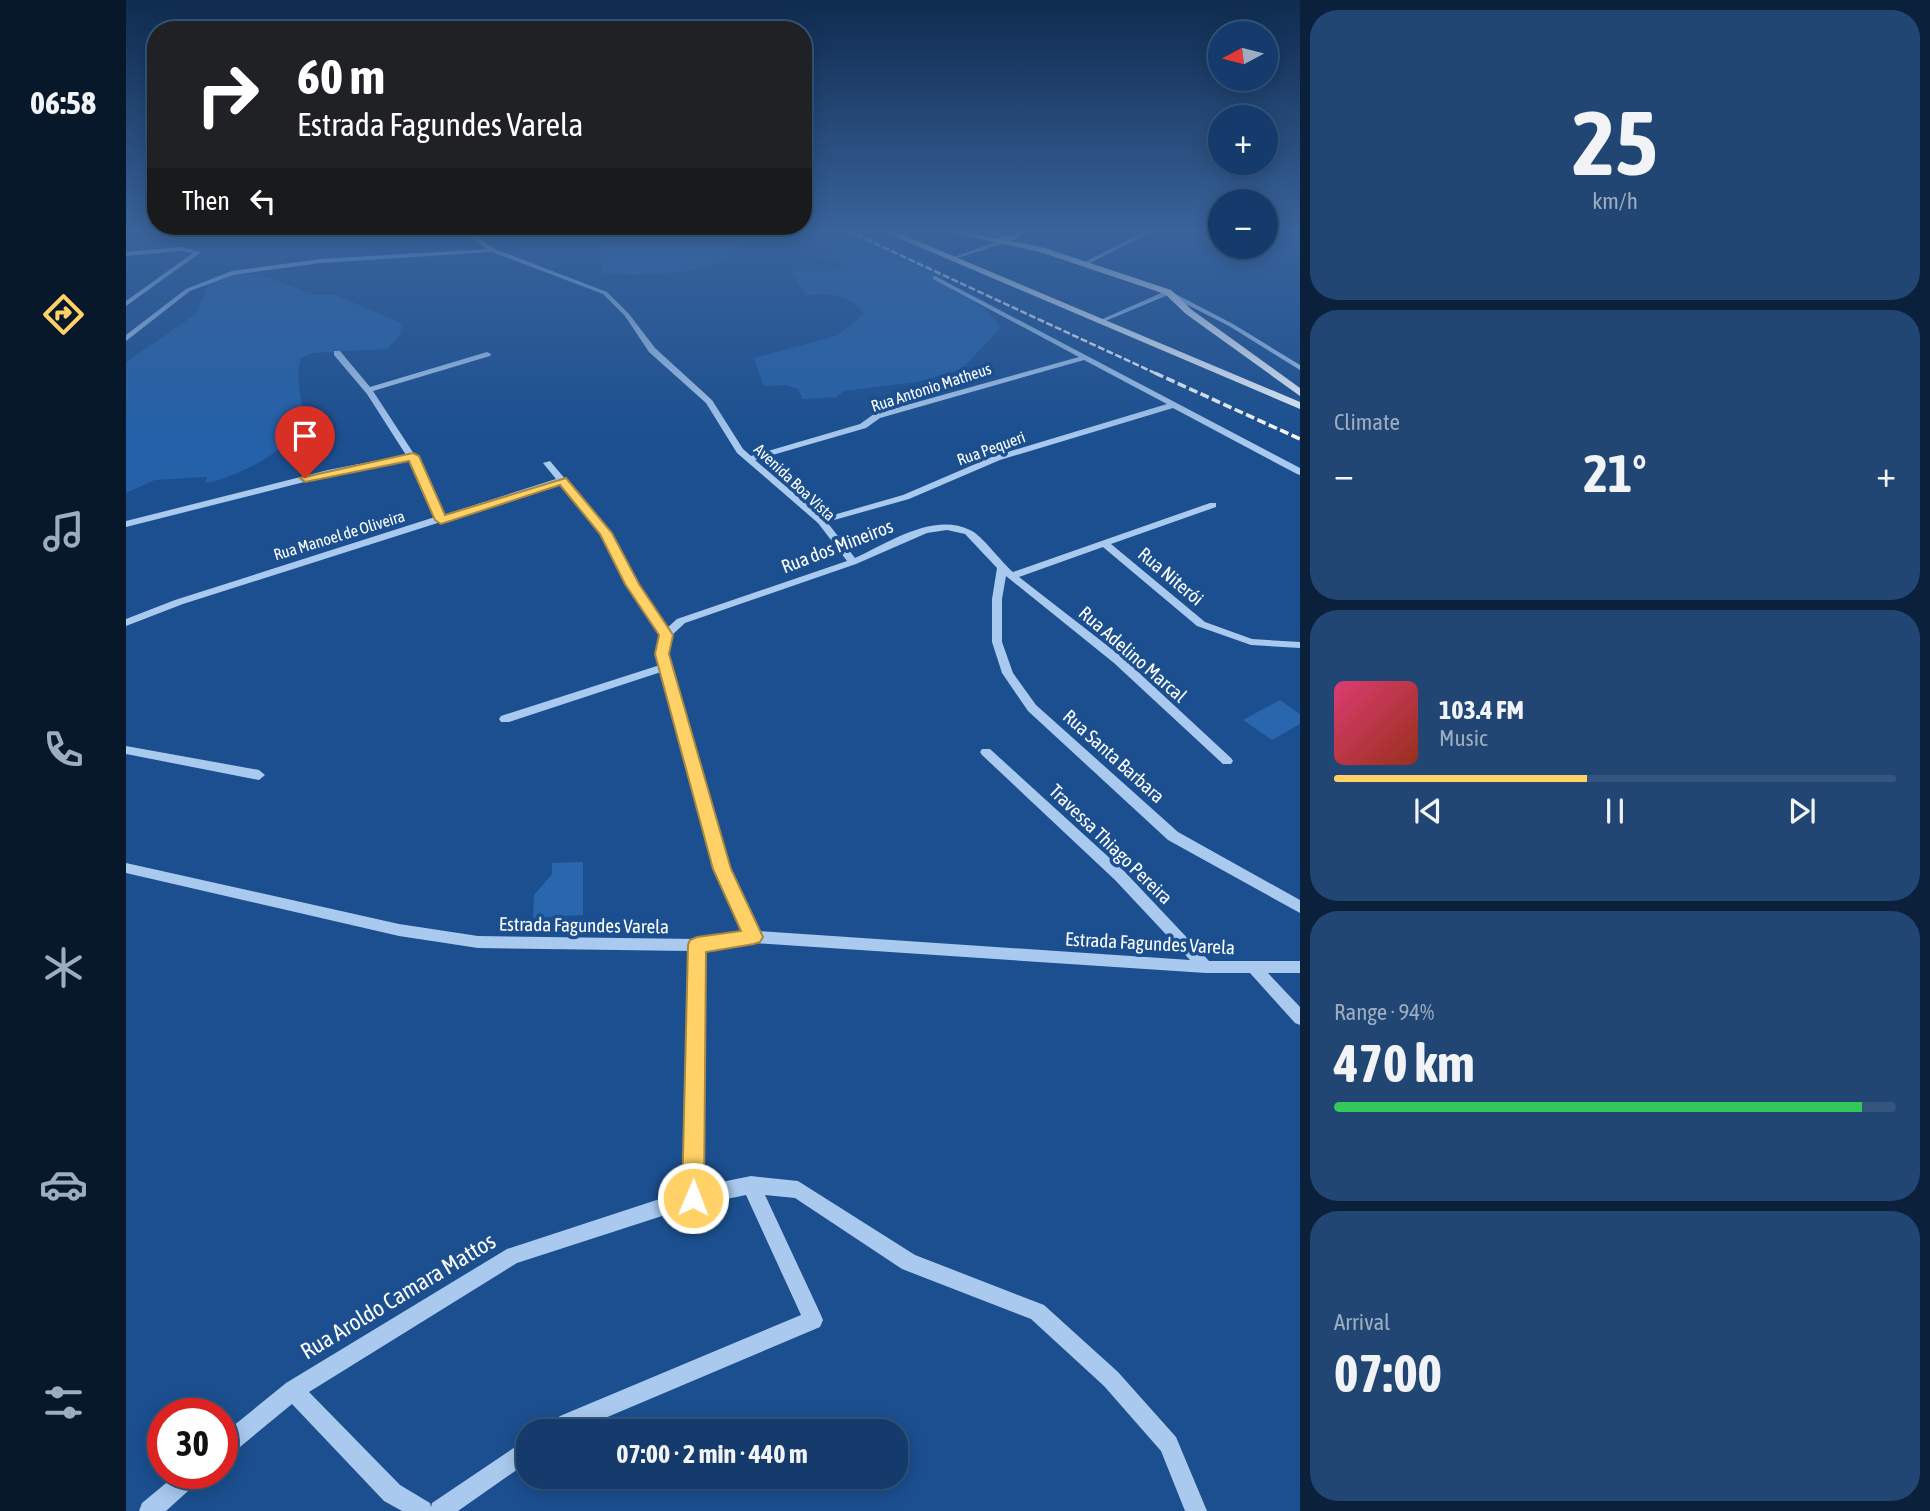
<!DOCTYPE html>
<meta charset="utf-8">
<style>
body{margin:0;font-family:"Asap Condensed",sans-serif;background:#214673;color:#f1f3f6;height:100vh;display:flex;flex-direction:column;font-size:26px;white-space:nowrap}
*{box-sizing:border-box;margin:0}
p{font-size:23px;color:#9dadc1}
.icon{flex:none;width:38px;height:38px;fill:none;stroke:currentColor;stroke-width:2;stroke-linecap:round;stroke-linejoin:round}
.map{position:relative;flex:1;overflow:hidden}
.details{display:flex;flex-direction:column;gap:10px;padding:10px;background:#0b203b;width:630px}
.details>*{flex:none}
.hud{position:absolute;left:21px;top:21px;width:665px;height:214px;border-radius:28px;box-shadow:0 4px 18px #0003,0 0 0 2px #33557e;background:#202124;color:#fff;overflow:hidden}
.needle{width:46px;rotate:263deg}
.fabs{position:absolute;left:1082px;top:21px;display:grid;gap:14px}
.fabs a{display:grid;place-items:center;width:70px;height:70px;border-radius:50%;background:#143b6b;box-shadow:0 4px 18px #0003,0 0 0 2px #33557e;font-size:35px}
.speed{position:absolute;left:21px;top:1398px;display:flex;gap:14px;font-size:35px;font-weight:700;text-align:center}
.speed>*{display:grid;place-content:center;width:91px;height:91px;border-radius:50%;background:#143b6b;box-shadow:0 4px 18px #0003,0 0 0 2px #33557e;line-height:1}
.speed .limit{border:10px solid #d22;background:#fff;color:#111}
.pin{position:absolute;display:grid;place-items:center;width:60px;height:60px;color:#fff;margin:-72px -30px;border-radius:50% 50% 50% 0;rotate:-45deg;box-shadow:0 0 7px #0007}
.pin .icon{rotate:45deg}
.me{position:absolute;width:77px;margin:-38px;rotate:1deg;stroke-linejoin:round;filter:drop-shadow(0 0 5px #0008)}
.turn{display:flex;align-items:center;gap:24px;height:147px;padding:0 35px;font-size:32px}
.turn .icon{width:91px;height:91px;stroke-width:2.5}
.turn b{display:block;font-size:49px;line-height:60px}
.then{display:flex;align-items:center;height:66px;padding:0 35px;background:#0003;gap:14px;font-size:26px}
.big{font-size:52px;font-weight:700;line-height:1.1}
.details .widget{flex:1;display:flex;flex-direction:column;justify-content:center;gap:10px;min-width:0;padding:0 24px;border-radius:28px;background:#214673}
.details .dial{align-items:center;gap:0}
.dial b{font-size:91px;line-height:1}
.song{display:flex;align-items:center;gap:21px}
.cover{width:84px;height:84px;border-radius:10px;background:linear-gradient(135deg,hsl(340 70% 55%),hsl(10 70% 35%))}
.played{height:7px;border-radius:4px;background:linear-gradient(90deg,#ffd166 45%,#33557e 45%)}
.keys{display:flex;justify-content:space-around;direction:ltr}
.heat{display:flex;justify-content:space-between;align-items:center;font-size:38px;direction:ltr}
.charge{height:10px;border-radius:5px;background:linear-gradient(90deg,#34c759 94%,#33557e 0)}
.trip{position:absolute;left:390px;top:1419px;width:392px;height:70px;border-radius:28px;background:#143b6b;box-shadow:0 4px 18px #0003,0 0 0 2px #33557e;font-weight:700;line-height:70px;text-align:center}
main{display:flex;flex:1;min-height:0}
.menu{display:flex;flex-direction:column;width:126px;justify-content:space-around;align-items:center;background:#08182b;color:#9dadc1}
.menu .icon{width:49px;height:49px}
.menu .selected{color:#ffd166}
.menu b{font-size:32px;color:#f1f3f6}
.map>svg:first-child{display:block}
.green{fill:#2461a8}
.building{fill:#2a66ad}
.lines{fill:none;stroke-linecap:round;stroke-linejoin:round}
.minor{fill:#a9c9ee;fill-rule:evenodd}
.major{fill:#f0f6ff;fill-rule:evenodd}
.rail-far1{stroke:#fff;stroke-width:2.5;stroke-dasharray:7 2.5;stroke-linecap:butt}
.rail{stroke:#fff;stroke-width:3.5;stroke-dasharray:9 3.5;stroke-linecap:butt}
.route{fill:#ffd166;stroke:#a68842;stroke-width:2}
.labels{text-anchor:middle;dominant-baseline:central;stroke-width:7;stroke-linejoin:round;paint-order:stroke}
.far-street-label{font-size:16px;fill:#fff;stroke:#1b4f8f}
.street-label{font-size:19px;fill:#fff;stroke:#1b4f8f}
.near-street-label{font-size:23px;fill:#fff;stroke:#1b4f8f}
</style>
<main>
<nav class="menu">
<b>06:58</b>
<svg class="icon selected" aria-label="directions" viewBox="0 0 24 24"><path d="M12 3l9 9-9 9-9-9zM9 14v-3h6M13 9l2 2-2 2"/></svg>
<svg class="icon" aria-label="music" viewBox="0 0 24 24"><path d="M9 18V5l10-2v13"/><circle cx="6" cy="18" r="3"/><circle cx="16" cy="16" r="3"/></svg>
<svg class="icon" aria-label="phone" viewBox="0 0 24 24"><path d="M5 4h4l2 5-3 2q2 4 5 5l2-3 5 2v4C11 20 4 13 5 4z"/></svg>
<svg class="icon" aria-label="climate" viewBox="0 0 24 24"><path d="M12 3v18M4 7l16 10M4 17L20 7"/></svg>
<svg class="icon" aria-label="car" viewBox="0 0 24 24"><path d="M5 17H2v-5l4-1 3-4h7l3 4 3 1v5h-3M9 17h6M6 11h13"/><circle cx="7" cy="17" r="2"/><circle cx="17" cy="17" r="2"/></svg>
<svg class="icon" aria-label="filters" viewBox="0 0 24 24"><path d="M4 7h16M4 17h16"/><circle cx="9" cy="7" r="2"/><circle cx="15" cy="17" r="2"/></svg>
</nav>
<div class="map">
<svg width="1174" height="1511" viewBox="0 0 1174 1511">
<rect width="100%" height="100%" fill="#1b4f8f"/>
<g class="green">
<path d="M461,231H626C617,238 613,248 605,255C578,276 510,276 477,273L473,246Z"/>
<path d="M713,231H742L805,264L826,290L859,308L875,327L836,369L790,382L718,391L710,397L677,399L672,389L660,385L638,386L628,358L710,336L738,314C723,293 702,293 679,295L666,271L703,272L717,265L715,262L696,259L692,253L709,252L728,242L725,237H716Z"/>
<path d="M132,274L188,295L207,294L276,323L274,335L261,349L187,353L175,358C168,377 177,398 176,418C174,447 104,481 79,483L81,477L29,480L0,493V362L70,314L86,276Z"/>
</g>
<g class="building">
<path d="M1154,700L1174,714V724L1146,740L1117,720Z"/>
<path d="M457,862V915L407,918L408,895L426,874V863Z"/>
</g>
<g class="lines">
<g class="minor">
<path d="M335,231H342L369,249L481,292L503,314L529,348L586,400L617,449L625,456L734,424L748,414L953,357L807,279V277L809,276L1174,468V475L1171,474L1047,408L874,460L783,499L701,522L729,558C762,543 807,512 844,530C856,535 875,562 887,572L1084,503H1090V507L985,544L1079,622L1126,639L1174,642V648L1125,645L1071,626L977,547L893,577L996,657L1105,758L1107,761L1105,764H1097L988,663L880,576L876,599V642L887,673L910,705L1052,832L1174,900V913L1042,840L902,711L876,673L866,642V599L871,568L839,534L821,530L801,533L730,564L559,623L545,636L542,654L603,869L632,931L1064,960L989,880L856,755L854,752L856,749H864L999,872L1083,961H1174V973H1142L1174,1007V1025L1169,1023L1124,973H1080L628,943L578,950L576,1186L625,1176L672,1181L789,1255L918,1305L992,1372L1050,1437L1081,1511H1059L1035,1451L978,1386L905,1319L776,1269L669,1198L639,1195L694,1313L697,1320L694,1327L446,1432H419L422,1425L434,1416L675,1315L620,1195L567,1206L391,1263L183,1392L274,1485L304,1503L305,1507L306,1503L395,1443L402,1440V1462L332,1511H276L258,1501L166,1404L103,1456L96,1459V1435L160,1383L381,1249L558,1191L564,951L352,948L273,936L0,873V863L273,924L352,936L571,939L619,932L589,869L535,672L383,722H375L373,719L375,716L534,665L530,654L535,635L501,584L476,534L434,484L57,604L0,626V619L49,600L309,517L282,460L202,476L0,527V521L202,470L280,455L241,394L208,355V351H214L244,387L361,352L365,354L364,356L247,391L288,454L291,456L290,458L317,515L430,479L417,463L424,461L483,531L511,584L541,628L551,619L721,561L692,523L611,453L580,403L523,352L499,316L477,294L366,252L194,263L107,275L64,291L0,341V335L60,289L106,271L194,259L361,249ZM958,360L1041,404L868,456L777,495L697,518L629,460L740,428L754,418Z"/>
<path d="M853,231H863L885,237L894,231H901L888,240L825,260V258L879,239Z"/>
<path d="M1019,231H1027L962,264L957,263Z"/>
<path d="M54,247L75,252L0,306V301L67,253L54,251L0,256V252Z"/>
<path d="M1042,290L1107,324L1174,365V370L1103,326L1042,295L977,322L972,321Z"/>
<path d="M0,746L133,770L139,775L133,780L0,754Z"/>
<path d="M51,1474H76L73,1481L40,1511H13L16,1503Z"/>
</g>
<g class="major">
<path d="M756,231H768L1174,402V409Z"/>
<path d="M819,231H836L919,248L1045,290L1066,310L1174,388V396L1060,314L1039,294L914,252Z"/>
</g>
<path class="rail-far1" d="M722,231L1033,375"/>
<path class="rail" d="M1029,373L1174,439"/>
</g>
<linearGradient id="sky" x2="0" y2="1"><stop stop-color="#0f2b4f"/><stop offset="0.52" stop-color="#39639b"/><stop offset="1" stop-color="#39639b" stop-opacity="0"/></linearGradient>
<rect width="1174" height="443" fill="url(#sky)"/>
<path class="route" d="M287,453L293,456L319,515L440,478L486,533L513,584L547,635L543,654L605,869L637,937L634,942L628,944L580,952L578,1198L575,1206L567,1209L559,1206L556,1198L562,945L564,940L571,937L615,931L587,869L529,654L533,635L499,584L474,534L434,485L315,524L309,520L283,461L179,482L174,478Z"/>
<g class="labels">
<g class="far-street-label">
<text transform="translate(805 387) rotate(-18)">Rua Antonio Matheus</text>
<text transform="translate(865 448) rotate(-20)">Rua Pequeri</text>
<text transform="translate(669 482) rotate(43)">Avenida Boa Vista</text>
<text transform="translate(213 535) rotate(-17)">Rua Manoel de Oliveira</text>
</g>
<g class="street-label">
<text transform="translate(711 546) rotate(-21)">Rua dos Mineiros</text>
<text transform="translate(1045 576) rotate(40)">Rua Niterói</text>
<text transform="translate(1007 654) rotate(41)">Rua Adelino Marcal</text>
<text transform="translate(988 756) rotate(42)">Rua Santa Barbara</text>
<text transform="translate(985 844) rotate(44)">Travessa Thiago Pereira</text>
<text transform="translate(458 925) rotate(1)">Estrada Fagundes Varela</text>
<text transform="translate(1024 943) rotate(3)">Estrada Fagundes Varela</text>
</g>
<g class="near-street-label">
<text transform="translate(272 1296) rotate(-31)">Rua Aroldo Camara Mattos</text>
</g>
</g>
</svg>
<div class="fabs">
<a><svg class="needle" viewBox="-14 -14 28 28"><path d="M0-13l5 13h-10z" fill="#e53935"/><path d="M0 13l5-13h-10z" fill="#9dadc1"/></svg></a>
<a>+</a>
<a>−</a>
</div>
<div class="speed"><div class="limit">30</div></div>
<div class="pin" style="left:179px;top:478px;background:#d93025"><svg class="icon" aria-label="arrive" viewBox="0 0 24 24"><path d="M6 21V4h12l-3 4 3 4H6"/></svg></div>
<svg class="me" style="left:567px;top:1198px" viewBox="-20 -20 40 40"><circle r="17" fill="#ffd166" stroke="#fff" stroke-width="3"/><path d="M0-11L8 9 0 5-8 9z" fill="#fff"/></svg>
<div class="trip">07:00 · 2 min · 440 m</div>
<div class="hud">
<div class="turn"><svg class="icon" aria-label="right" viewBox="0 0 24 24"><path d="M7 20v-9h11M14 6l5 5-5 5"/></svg><div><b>60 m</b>Estrada Fagundes Varela</div></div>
<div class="then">Then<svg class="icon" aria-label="left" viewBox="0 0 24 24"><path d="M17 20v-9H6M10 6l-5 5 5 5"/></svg></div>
</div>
</div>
<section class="details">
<div class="widget dial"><b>25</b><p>km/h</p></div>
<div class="widget"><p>Climate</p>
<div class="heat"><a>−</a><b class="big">21°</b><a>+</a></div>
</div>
<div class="widget">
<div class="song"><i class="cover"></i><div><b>103.4 FM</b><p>Music</p></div></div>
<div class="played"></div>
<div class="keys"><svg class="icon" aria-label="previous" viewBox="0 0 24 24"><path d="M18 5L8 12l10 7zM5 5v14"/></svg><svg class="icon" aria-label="pause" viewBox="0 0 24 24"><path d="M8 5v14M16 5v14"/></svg><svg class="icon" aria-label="next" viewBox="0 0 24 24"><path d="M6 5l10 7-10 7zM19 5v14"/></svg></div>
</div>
<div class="widget"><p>Range · 94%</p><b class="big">470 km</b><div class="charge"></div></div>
<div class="widget"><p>Arrival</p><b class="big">07:00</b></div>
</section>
</main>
